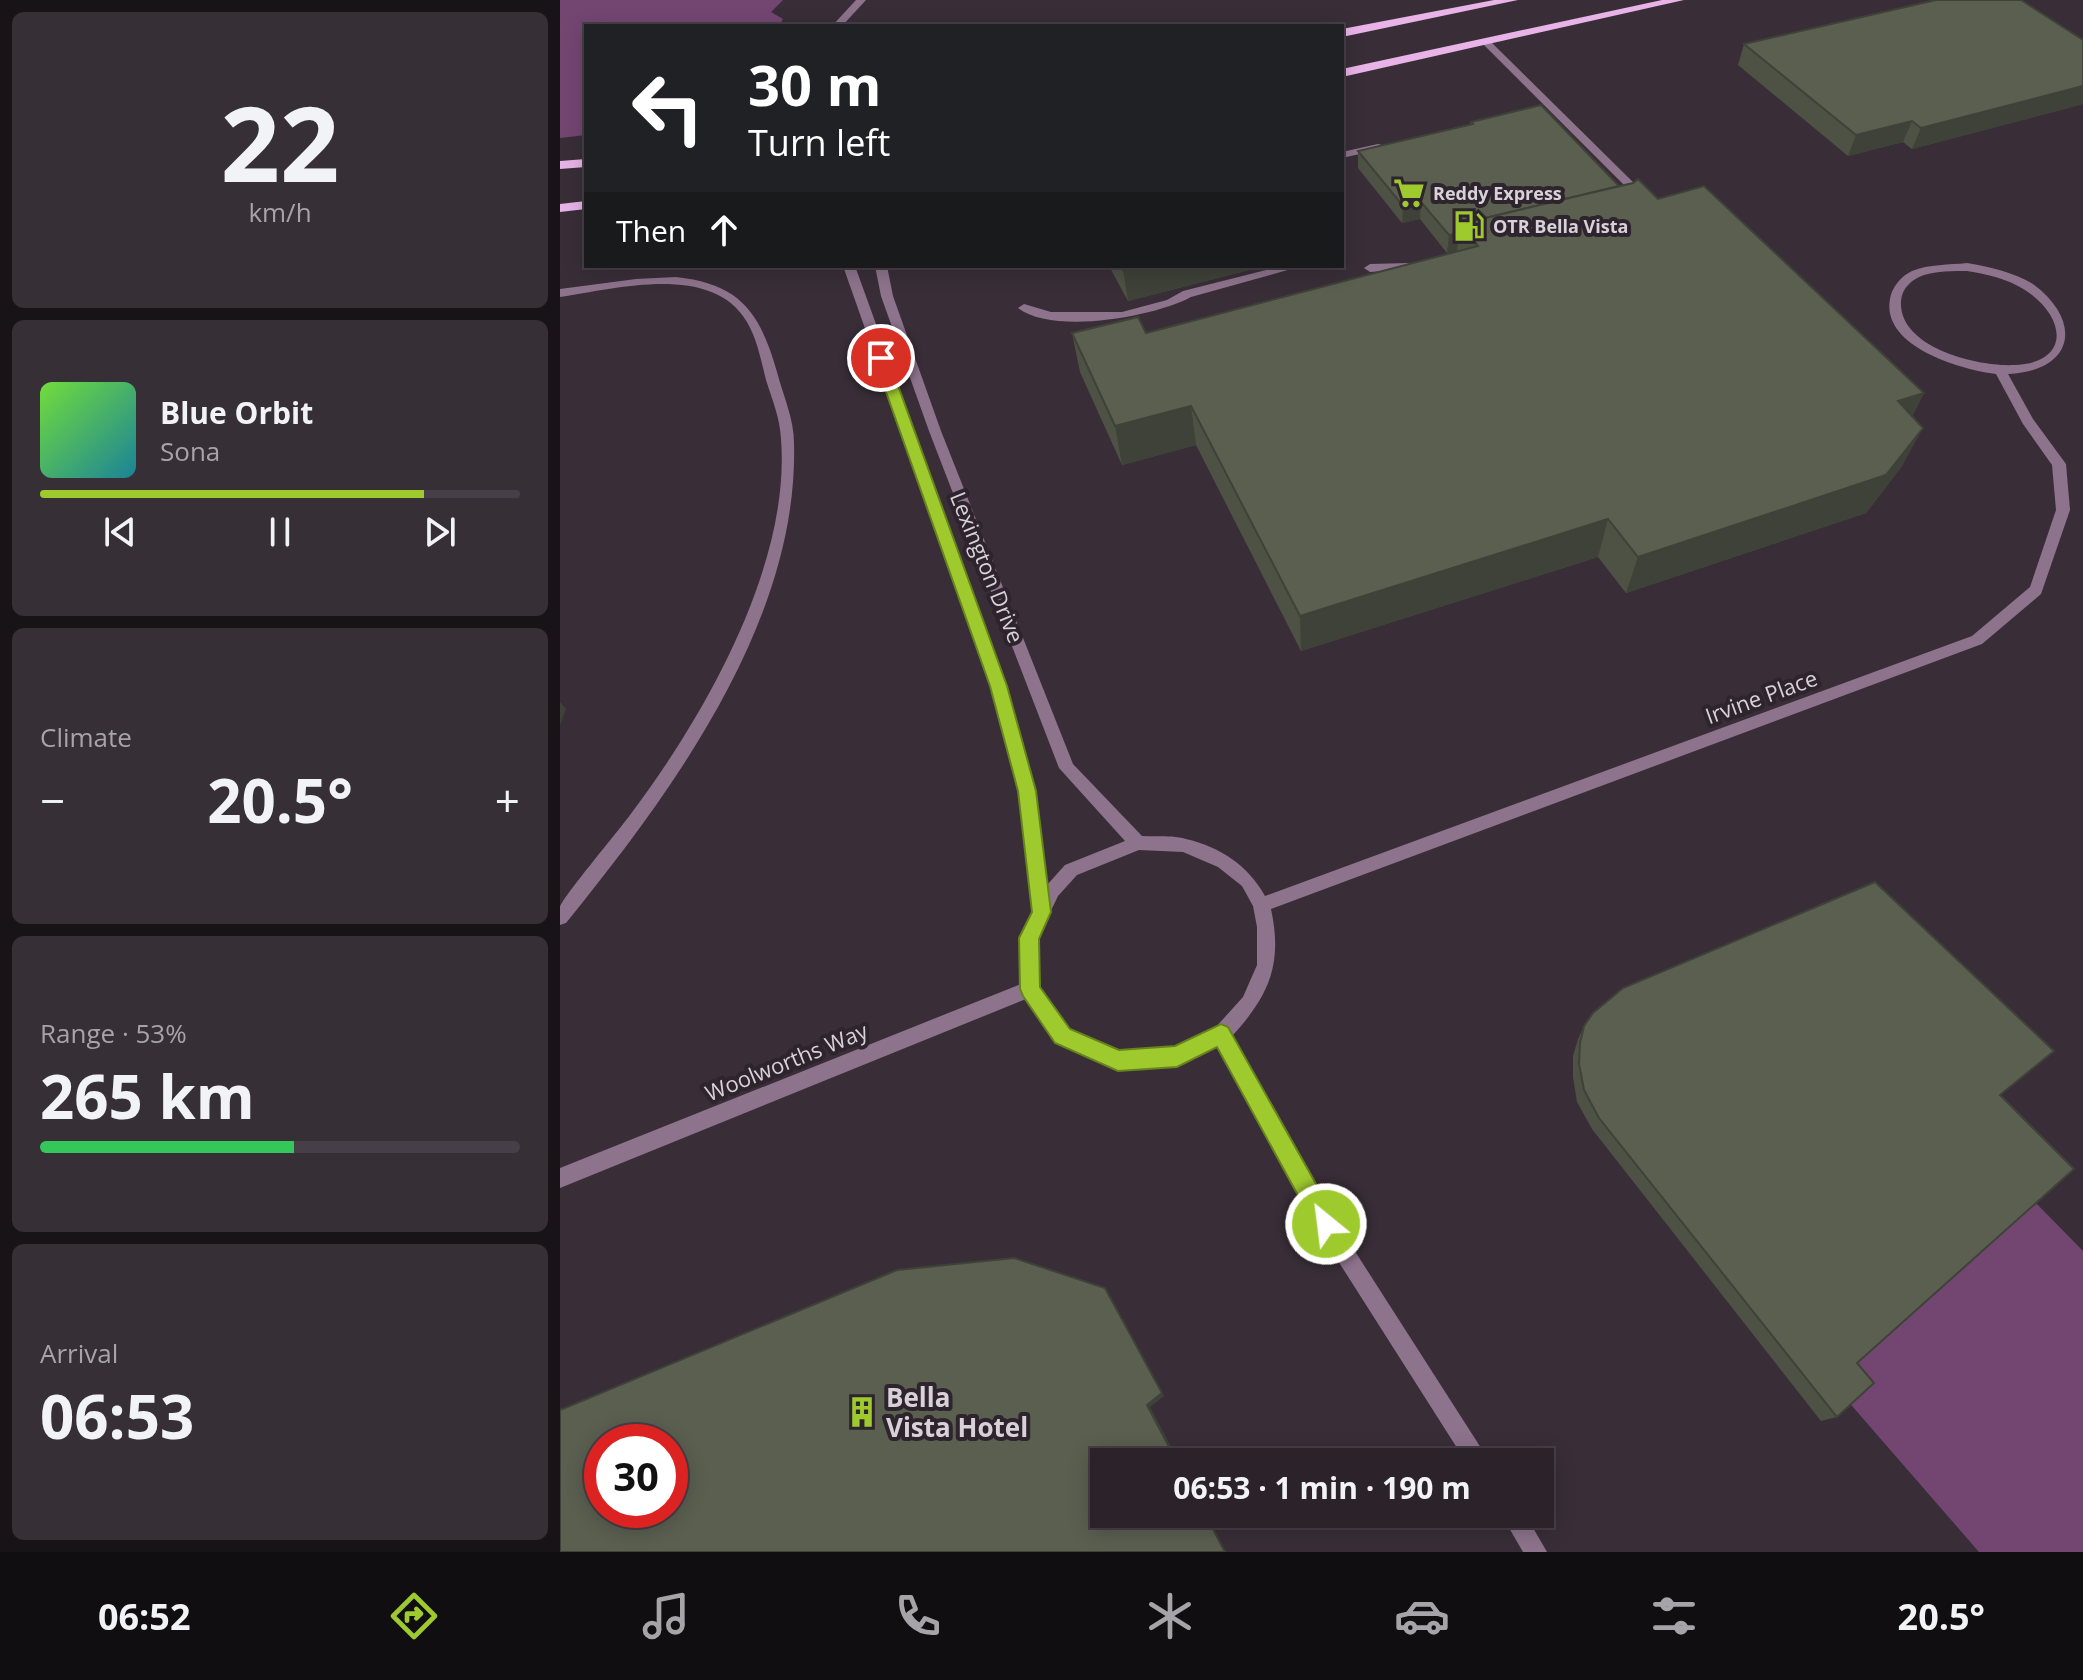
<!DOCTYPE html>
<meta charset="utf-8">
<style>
body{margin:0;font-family:"Open Sans",sans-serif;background:#372f36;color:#f1f3f6;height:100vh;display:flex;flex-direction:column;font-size:30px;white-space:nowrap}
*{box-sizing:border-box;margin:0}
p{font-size:26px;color:#a6a4a8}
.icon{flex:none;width:44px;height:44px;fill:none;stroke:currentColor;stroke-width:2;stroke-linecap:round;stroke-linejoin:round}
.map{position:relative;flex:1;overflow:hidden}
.drawer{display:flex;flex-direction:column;gap:12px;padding:12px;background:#181317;width:560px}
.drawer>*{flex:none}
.hud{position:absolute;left:24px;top:24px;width:760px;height:244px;border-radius:0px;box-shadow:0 4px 20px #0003,0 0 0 2px #473f47;background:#202124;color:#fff;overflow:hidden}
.speed{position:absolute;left:24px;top:1424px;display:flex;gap:16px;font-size:40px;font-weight:700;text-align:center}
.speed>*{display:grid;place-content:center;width:104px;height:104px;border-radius:50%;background:#2b222a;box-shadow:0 4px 20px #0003,0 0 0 2px #473f47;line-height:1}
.speed .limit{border:12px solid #d22;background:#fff;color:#111}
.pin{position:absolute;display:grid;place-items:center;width:68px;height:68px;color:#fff;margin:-34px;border:4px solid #fff;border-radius:50%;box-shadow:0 2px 8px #0007}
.me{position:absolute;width:88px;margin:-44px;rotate:331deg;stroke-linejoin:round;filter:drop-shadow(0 0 6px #0008)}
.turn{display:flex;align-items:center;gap:28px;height:168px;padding:0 32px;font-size:36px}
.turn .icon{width:104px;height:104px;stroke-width:2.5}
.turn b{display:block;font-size:56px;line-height:68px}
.then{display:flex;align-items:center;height:76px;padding:0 32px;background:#0003;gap:16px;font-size:30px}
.big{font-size:60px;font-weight:700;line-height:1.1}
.drawer .card{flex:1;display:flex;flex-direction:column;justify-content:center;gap:12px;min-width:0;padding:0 28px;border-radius:12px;background:#372f36}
.drawer .dial{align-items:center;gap:0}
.dial b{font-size:104px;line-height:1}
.song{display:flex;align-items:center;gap:24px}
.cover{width:96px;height:96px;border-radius:12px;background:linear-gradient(135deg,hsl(100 70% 55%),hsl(190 70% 35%))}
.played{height:8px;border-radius:4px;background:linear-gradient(90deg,#9fca2e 80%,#473f47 80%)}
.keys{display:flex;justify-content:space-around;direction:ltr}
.heat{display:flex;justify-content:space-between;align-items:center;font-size:44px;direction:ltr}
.charge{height:12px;border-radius:6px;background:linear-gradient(90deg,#34c759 53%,#473f47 0)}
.trip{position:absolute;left:530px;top:1448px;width:464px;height:80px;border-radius:0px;background:#2b222a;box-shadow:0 4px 20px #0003,0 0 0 2px #473f47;font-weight:700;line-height:80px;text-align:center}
.dock{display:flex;height:128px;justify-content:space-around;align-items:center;background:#110e11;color:#a6a4a8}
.dock .icon{width:56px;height:56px}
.dock .active{color:#9fca2e}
.dock b{font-size:36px;color:#f1f3f6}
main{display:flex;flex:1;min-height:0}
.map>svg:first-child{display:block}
.green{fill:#734672}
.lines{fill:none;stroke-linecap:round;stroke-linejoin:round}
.service{fill:#8d738c;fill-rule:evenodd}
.minor{fill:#8d738c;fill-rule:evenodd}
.primary{fill:#e8b3e7;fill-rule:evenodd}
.wall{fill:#4d5245}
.shaded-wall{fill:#3f4238}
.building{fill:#5a5f50;stroke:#3f4238;stroke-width:2;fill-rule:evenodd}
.route{fill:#9fca2e;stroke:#67831e;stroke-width:2}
.labels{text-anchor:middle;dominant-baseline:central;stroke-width:8;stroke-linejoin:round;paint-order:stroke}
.far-poi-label{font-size:18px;font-weight:bold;fill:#d8d1d7;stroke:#2e242e;text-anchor:start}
.street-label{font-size:22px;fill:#d8d1d7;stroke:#2e242e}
.near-poi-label{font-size:26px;font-weight:bold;fill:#d8d1d7;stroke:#2e242e;text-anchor:start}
</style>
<main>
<section class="drawer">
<div class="card dial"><b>22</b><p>km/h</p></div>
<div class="card">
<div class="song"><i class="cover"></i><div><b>Blue Orbit</b><p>Sona</p></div></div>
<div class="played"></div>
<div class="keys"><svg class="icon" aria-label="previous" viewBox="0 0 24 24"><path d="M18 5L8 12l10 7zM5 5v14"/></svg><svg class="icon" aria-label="pause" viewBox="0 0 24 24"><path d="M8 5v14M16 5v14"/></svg><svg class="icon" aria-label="next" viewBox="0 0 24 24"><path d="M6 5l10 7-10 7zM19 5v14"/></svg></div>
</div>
<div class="card"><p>Climate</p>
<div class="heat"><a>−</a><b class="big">20.5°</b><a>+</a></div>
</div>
<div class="card"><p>Range · 53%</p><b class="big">265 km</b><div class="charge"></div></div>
<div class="card"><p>Arrival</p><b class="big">06:53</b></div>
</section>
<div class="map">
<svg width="1523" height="1552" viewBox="0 0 1523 1552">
<rect width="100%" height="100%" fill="#392e38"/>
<g class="green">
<path d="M0,0H223L211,12L223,19L219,26H26V135L0,138Z"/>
<path d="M1472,1199L1523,1251V1552H1419L1286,1399L1281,1368Z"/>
</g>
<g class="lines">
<g class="service">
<path d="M923,40H929L1081,190V201H1073L1072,193L923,44Z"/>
<path d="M818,144L822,145V149L782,158V152Z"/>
<path d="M849,263L855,267L853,269L810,272L804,268L810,264Z"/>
<path d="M722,266H742L631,297C594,317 493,335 458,308L464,304L491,312H562L607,300L623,291Z"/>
<path d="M116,277C180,284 200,312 217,372C223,395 234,419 234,443C239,620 113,791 6,923L0,925C0,919 0,912 0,907C2,898 60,829 70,815C144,717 231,565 221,439C220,418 212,399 206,380C201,360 197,339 187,322C152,262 55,289 0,297V289L76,279Z"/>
</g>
<g class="minor">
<path d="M296,0H306L282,26H272Z"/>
<path d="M1407,263C1430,267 1453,272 1473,284C1523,321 1515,371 1448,374L1473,419L1506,464L1510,510L1481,594L1422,644L711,909C723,964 709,996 672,1036L773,1217L930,1462H906L759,1231L657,1045L617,1065L558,1069L497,1042L466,999L0,1188V1168L461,984L460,938L473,912L459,791L431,686L283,266H295L447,686L475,791L487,885L505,865L565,841L499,768L369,431L321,296L315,266H327L333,296L381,431L513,764L582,836C596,837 613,835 626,839C660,847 688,865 705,896L1412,636L1470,587L1496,510L1492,465L1463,424L1436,374C1402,370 1321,347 1330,299C1332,287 1341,276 1352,271C1369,264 1389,265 1407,263ZM1407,271C1427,274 1448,279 1465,290C1506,316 1512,363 1454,365C1419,367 1338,348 1341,301C1342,288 1352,279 1364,275C1377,271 1393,271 1407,271ZM579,850L623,852L658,867L682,886L693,906L697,927V965L683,997L655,1028L616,1047L558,1051L509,1030L479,987L478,938L498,896L517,875Z"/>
<path d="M941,1514H965L987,1552H963Z"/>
</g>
<g class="primary">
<path d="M934,0H958L782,37V29Z"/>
<path d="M1102,0H1124L782,77V69Z"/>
<path d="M26,159V167L0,169V161Z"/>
<path d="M26,201V209L0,212V204Z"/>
</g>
</g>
<g class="wall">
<path d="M1523,40V104L1352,149L1343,142L1288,156L1178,65L1184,44Z"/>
<path d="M911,122L1059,186L1098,199L1364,393L1352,416L1342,466L1306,513L1066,593L1038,557L741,651L636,445L562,465L520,372L512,333H586L897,251L887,253L860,219L842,223L798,168V151L910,124Z"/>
<path d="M549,266H705L568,301Z"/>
<path d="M1024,1026L1440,1095L1297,1363L1277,1417L1261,1421L1032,1129L1017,1102L1013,1077V1056L1018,1039Z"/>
</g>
<g class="shaded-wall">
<path d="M1523,86V104L1352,149L1361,128Z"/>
<path d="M1352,121L1343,142L1288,156L1296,135Z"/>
<path d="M861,202L860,219L842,223L843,206Z"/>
<path d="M899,233L897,251L887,253L889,235Z"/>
<path d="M580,266H705L568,301L563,270Z"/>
<path d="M1364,393L1344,432L1338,401Z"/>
<path d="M631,406L636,445L562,465L555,426Z"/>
<path d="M1363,428L1342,466L1306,513L1066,593L1078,557Z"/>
<path d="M1048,519L1038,557L741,651L740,616Z"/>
<path d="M0,702L6,709L0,725Z"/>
<path d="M545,1288L604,1396L590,1407L619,1462H617L587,1405Z"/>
<path d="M645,1514H646L666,1552H665Z"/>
</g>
<g class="building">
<path d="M1376,0H1461L1523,40V86L1361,128L1352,121L1296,135L1184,44Z"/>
<path d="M981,105L1059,186L900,224L899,233L889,235L861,202L843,206L798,151L913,124L911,122Z"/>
<path d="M1078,179L1098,199L1144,186L1364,393L1338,401L1363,428L1326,475L1078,557L1048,519L740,616L631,406L555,426L512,333L578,317L586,333L918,246L900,224L1073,183Z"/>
<path d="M561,266H580L563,270Z"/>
<path d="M1315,882L1494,1051L1440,1095L1514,1169L1297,1363L1314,1383L1277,1417L1039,1118L1024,1090L1019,1064L1020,1043L1024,1026L1033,1013L1063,988Z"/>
<path d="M454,1258L545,1288L602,1393L587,1405L617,1462H544V1514H645L665,1552H0V1410L337,1270ZM42,1442H110V1510H42Z"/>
</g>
<path class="route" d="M321,353L328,358L447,686L476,791L491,912L479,939L480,987L510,1029L559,1050L615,1046L661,1024L668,1027L774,1216L777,1224L774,1232L766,1236L758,1232L657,1047L617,1067L558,1071L495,1043L463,996L460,989L459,938L472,912L458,791L430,686L314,358Z"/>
<defs>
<symbol id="supermarket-bare" viewBox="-9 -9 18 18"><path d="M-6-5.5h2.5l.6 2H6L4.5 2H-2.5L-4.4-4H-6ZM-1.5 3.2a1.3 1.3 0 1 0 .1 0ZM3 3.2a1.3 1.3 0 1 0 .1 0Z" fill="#9fca2e" stroke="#2e242e" stroke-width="2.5" paint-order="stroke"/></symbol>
<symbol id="fuel-bare" viewBox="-9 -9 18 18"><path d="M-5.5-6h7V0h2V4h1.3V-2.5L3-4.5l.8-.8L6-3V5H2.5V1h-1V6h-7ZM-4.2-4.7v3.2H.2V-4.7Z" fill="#9fca2e" stroke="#2e242e" stroke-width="2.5" paint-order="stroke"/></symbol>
<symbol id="building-bare" viewBox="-9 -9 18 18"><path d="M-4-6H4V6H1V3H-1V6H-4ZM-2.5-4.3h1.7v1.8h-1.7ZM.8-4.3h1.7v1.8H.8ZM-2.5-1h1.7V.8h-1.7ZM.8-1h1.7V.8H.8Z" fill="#9fca2e" stroke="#2e242e" stroke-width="2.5" paint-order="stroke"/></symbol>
</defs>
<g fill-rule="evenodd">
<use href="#supermarket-bare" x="827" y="171" width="44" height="44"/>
<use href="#fuel-bare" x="887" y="204" width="44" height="44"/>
<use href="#building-bare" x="280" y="1390" width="44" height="44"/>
</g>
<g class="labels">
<g class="far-poi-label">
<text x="873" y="193">Reddy Express</text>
<text x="933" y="226">OTR Bella Vista</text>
</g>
<g class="street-label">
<text transform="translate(428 567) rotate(68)">Lexington Drive</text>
<text transform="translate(1201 696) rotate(-20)">Irvine Place</text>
<text transform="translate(226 1061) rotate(-22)">Woolworths Way</text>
</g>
<g class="near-poi-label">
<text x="326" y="1397">Bella<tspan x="326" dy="30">Vista Hotel</tspan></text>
</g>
</g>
</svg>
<div class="speed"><div class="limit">30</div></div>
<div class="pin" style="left:321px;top:358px;background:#d93025"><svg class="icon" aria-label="arrive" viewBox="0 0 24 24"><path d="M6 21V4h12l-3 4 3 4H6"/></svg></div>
<svg class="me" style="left:766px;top:1224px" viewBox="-20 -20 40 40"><circle r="17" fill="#9fca2e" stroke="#fff" stroke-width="3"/><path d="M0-11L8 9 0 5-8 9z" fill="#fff"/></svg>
<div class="trip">06:53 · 1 min · 190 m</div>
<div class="hud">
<div class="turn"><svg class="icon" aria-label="left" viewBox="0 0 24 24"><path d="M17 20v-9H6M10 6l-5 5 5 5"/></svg><div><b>30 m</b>Turn left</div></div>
<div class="then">Then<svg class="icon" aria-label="ahead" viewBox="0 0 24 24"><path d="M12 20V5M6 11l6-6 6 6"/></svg></div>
</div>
</div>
</main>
<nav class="dock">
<b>06:52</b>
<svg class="icon active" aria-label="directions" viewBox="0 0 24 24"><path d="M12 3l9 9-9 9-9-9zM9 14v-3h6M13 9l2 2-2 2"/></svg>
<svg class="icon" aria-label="music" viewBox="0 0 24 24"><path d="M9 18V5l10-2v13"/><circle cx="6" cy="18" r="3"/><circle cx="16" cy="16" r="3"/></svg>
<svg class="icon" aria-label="phone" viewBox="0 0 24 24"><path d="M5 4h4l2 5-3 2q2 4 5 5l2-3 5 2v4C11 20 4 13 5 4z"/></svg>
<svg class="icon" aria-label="climate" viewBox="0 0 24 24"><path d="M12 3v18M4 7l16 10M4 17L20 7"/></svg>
<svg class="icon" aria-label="car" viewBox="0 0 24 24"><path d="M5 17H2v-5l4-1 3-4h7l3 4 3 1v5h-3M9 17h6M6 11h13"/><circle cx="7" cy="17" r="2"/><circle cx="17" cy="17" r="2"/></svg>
<svg class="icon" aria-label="filters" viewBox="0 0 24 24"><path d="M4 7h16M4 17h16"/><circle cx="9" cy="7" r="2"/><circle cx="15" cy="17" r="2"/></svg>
<b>20.5°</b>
</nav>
